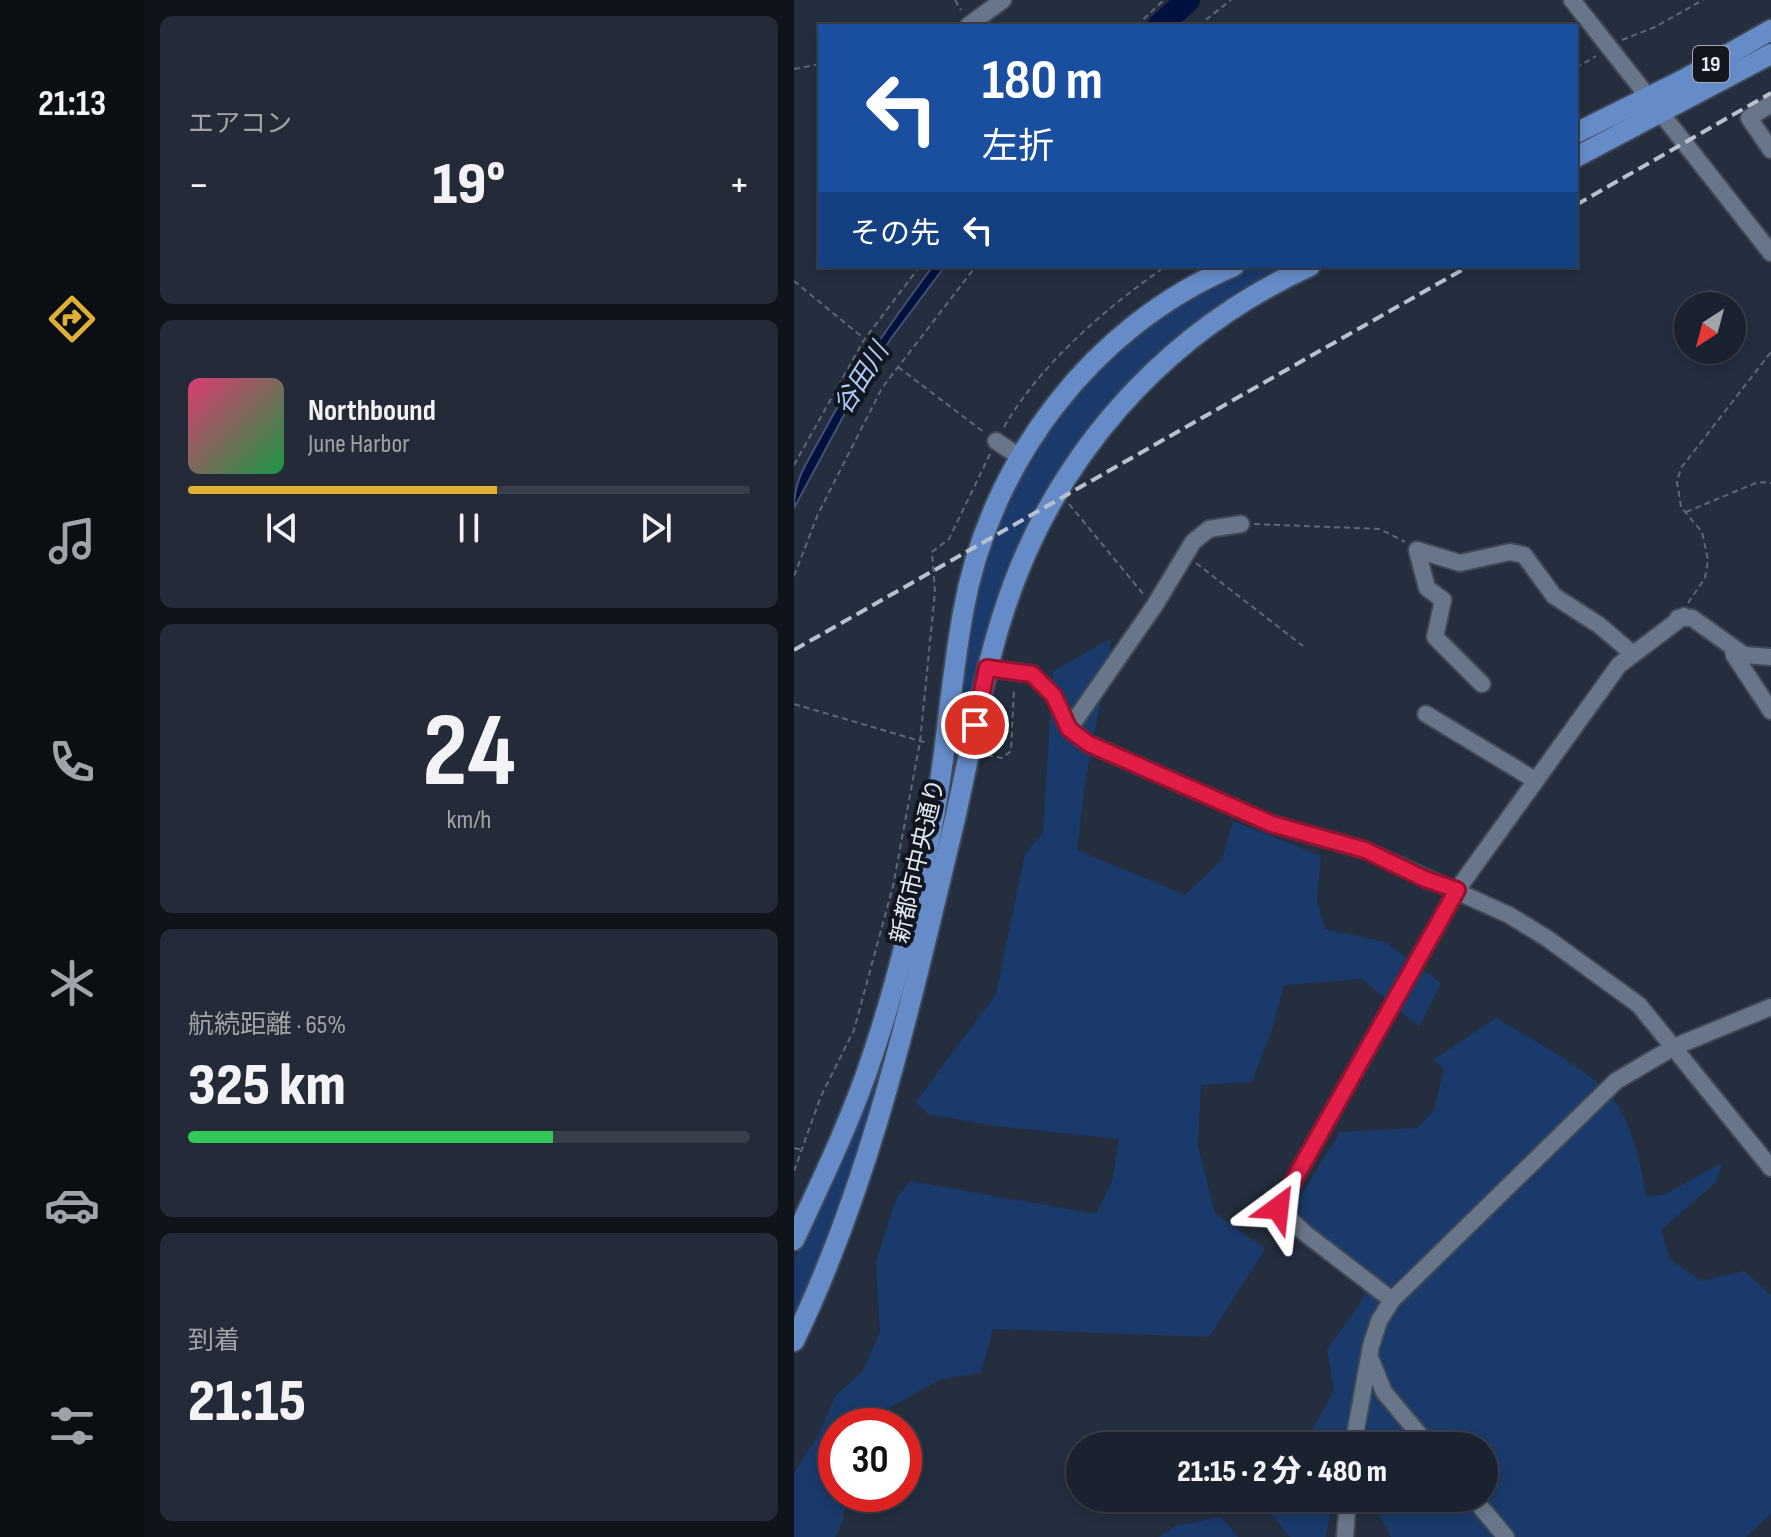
<!DOCTYPE html>
<html lang="ja">
<meta charset="utf-8">
<style>
body{margin:0;font-family:"Sofia Sans Condensed","Noto Sans JP",sans-serif;background:#242a37;color:#f1f3f6;height:100vh;display:flex;flex-direction:column;font-size:30px;white-space:nowrap}
*{box-sizing:border-box;margin:0}
p{font-size:26px;color:#a0a4aa}
.icon{flex:none;width:44px;height:44px;fill:none;stroke:currentColor;stroke-width:2;stroke-linecap:round;stroke-linejoin:round}
.map{position:relative;flex:1;overflow:hidden}
.side{display:flex;flex-direction:column;gap:16px;padding:16px;background:#0f131a;width:650px}
.side>*{flex:none}
.hud{position:absolute;left:24px;top:24px;width:760px;height:244px;border-radius:0px;box-shadow:0 4px 12px #0003,0 0 0 2px #393f4b;background:#1a4fa0;color:#fff;overflow:hidden}
.needle{width:52px;rotate:216deg}
.controls{position:absolute;left:880px;top:292px;display:grid;gap:16px}
.controls a{display:grid;place-items:center;width:72px;height:72px;border-radius:50%;background:#1b222f;box-shadow:0 4px 12px #0003,0 0 0 2px #393f4b;font-size:40px}
.speed{position:absolute;left:24px;top:1408px;display:flex;gap:16px;font-size:40px;font-weight:700;text-align:center}
.speed>*{display:grid;place-content:center;width:104px;height:104px;border-radius:50%;background:#1b222f;box-shadow:0 4px 12px #0003,0 0 0 2px #393f4b;line-height:1}
.speed .limit{border:12px solid #d22;background:#fff;color:#111}
.pin{position:absolute;display:grid;place-items:center;width:68px;height:68px;color:#fff;margin:-34px;border:4px solid #fff;border-radius:50%;box-shadow:0 2px 8px #0007}
.me{position:absolute;width:88px;margin:-44px;rotate:30deg;stroke-linejoin:round;filter:drop-shadow(0 0 6px #0008)}
.turn{display:flex;align-items:center;gap:28px;height:168px;padding:0 32px;font-size:36px}
.turn .icon{width:104px;height:104px;stroke-width:2.5}
.turn b{display:block;font-size:56px;line-height:68px}
.then{display:flex;align-items:center;height:76px;padding:0 32px;background:#0003;gap:16px;font-size:30px}
.big{font-size:60px;font-weight:800;line-height:1.1}
.side .card{flex:1;display:flex;flex-direction:column;justify-content:center;gap:12px;min-width:0;padding:0 28px;border-radius:12px;background:#242a37}
.side .dial{align-items:center;gap:0}
.dial b{font-size:104px;line-height:1}
.song{display:flex;align-items:center;gap:24px}
.cover{width:96px;height:96px;border-radius:12px;background:linear-gradient(135deg,hsl(340 70% 55%),hsl(140 70% 35%))}
.played{height:8px;border-radius:4px;background:linear-gradient(90deg,#dfb034 55%,#393f4b 55%)}
.keys{display:flex;justify-content:space-around;direction:ltr}
.heat{display:flex;justify-content:space-between;align-items:center;font-size:44px;direction:ltr}
.charge{height:12px;border-radius:6px;background:linear-gradient(90deg,#34c759 65%,#393f4b 0)}
.trip{position:absolute;left:272px;top:1432px;width:432px;height:80px;border-radius:40px;background:#1b222f;box-shadow:0 4px 12px #0003,0 0 0 2px #393f4b;font-weight:800;line-height:80px;text-align:center}
main{display:flex;flex:1;min-height:0}
.tab-bar{display:flex;flex-direction:column;width:144px;justify-content:space-around;align-items:center;background:#0b0e13;color:#a0a4aa}
.tab-bar .icon{width:56px;height:56px}
.tab-bar .active{color:#dfb034}
.tab-bar b{font-size:36px;color:#f1f3f6}
.map>svg:first-child{display:block}
.green{fill:#1a3a6b}
.water{fill:#00113f;stroke:#445275;stroke-width:2}
.lines{fill:none;stroke-linecap:round;stroke-linejoin:round}
.river{stroke:#00113f;stroke-width:24}
.minor-casing{stroke:#404957;stroke-width:20}
.major-casing{stroke:#404957;stroke-width:24}
.path{stroke:#5f6877;stroke-width:2;stroke-dasharray:6 4;stroke-linecap:butt}
.minor{stroke:#697589;stroke-width:16}
.major{stroke:#658cc9;stroke-width:20}
.rail{stroke:#bac1ce;stroke-width:4;stroke-dasharray:12 6;stroke-linecap:butt}
.route-casing{stroke:#92132f;stroke-width:20}
.route{stroke:#e11d48;stroke-width:14}
.labels{text-anchor:middle;dominant-baseline:central;stroke-width:8;stroke-linejoin:round;paint-order:stroke}
.shield{fill:#12161e;stroke:#a4aab4;stroke-width:2}
.shield-label{font-size:22px;font-weight:bold;fill:#e2e9f4}
.street-label{font-size:24px;fill:#e2e9f4;stroke:#12161e}
.water-label{font-size:26px;font-style:italic;fill:#adccfb;stroke:#12161e}
</style>
<main>
<nav class="tab-bar">
<b>21:13</b>
<svg class="icon active" aria-label="directions" viewBox="0 0 24 24"><path d="M12 3l9 9-9 9-9-9zM9 14v-3h6M13 9l2 2-2 2"/></svg>
<svg class="icon" aria-label="music" viewBox="0 0 24 24"><path d="M9 18V5l10-2v13"/><circle cx="6" cy="18" r="3"/><circle cx="16" cy="16" r="3"/></svg>
<svg class="icon" aria-label="phone" viewBox="0 0 24 24"><path d="M5 4h4l2 5-3 2q2 4 5 5l2-3 5 2v4C11 20 4 13 5 4z"/></svg>
<svg class="icon" aria-label="climate" viewBox="0 0 24 24"><path d="M12 3v18M4 7l16 10M4 17L20 7"/></svg>
<svg class="icon" aria-label="car" viewBox="0 0 24 24"><path d="M5 17H2v-5l4-1 3-4h7l3 4 3 1v5h-3M9 17h6M6 11h13"/><circle cx="7" cy="17" r="2"/><circle cx="17" cy="17" r="2"/></svg>
<svg class="icon" aria-label="filters" viewBox="0 0 24 24"><path d="M4 7h16M4 17h16"/><circle cx="9" cy="7" r="2"/><circle cx="15" cy="17" r="2"/></svg>
</nav>
<section class="side">
<div class="card"><p>エアコン</p>
<div class="heat"><a>−</a><b class="big">19°</b><a>+</a></div>
</div>
<div class="card">
<div class="song"><i class="cover"></i><div><b>Northbound</b><p>June Harbor</p></div></div>
<div class="played"></div>
<div class="keys"><svg class="icon" aria-label="previous" viewBox="0 0 24 24"><path d="M18 5L8 12l10 7zM5 5v14"/></svg><svg class="icon" aria-label="pause" viewBox="0 0 24 24"><path d="M8 5v14M16 5v14"/></svg><svg class="icon" aria-label="next" viewBox="0 0 24 24"><path d="M6 5l10 7-10 7zM19 5v14"/></svg></div>
</div>
<div class="card dial"><b>24</b><p>km/h</p></div>
<div class="card"><p>航続距離 · 65%</p><b class="big">325 km</b><div class="charge"></div></div>
<div class="card"><p>到着</p><b class="big">21:15</b></div>
</section>
<div class="map">
<svg width="977" height="1537" viewBox="0 0 977 1537">
<rect width="100%" height="100%" fill="#242e3f"/>
<g class="green">
<path d="M460,266H495L421,309L345,372L316,402L279,451L237,524L108,1006L46,1213L0,1325V1260L67,1113L105,1005L129,912L186,569L222,480L291,380L360,320L402,293Z"/>
<path d="M316,639V651L291,783L283,850L391,895L428,860L439,821L527,856L523,901L531,929L591,942L647,983L625,1027L568,979L490,985L477,1033L458,1082L407,1085L404,1146L421,1213L471,1249L415,1337L199,1329L187,1373L147,1379L91,1410L76,1426H42V1494H52L49,1521L41,1537H0V1472L24,1436L42,1395L69,1371L86,1332L82,1262L102,1199L116,1181L302,1214L318,1182L325,1139L202,1126L134,1114L122,1102L202,994L231,854L249,833L259,671Z"/>
<path d="M702,1018C736,1039 802,1072 823,1104C839,1129 848,1168 852,1197L872,1194L928,1163L921,1183L867,1230L876,1259L907,1281L950,1271L977,1295V1514L952,1537H597L577,1499L573,1498H690V1446H509L540,1391L533,1349L565,1305L579,1277L498,1210L546,1132L623,1128L640,1110L650,1069L639,1060Z"/>
<path d="M482,1498H538L532,1537H496L475,1511Z"/>
<path d="M427,1517L444,1537H365L381,1526Z"/>
</g>
<path class="water" d="M139,266H151L98,337L65,387L0,508C0,479 14,461 28,435C60,375 98,321 139,266Z"/>
<g class="lines">
<path class="river" d="M365,26L394,0"/>
<defs>
<g id="minor">
<path d="M778,0L977,253"/>
<path d="M175,25L209,0"/>
<path d="M977,104L955,118L977,150"/>
<path d="M202,441L226,457"/>
<path d="M884,618H898L950,655L977,657"/>
<path d="M939,648L940,655L977,711"/>
<path d="M193,668L238,674L260,696L275,729L295,744L478,824L571,850L715,915L754,939L845,1005L977,1168"/>
<path d="M688,684L641,637L649,600L633,588L623,550L666,563L716,552L730,555L760,596L805,625L839,654"/>
<path d="M632,714L741,780"/>
<path d="M275,729L361,605L399,542L415,529L447,524"/>
<path d="M598,1300L822,1081L880,1047L977,1007"/>
<path d="M577,1360L590,1392L635,1446"/>
<path d="M559,1446L577,1346L585,1321L598,1300L512,1234L484,1208L663,890L825,665L890,616"/>
<path d="M679,1498L712,1537"/>
<path d="M551,1537L554,1498"/>
</g>
<g id="major">
<path d="M782,133L891,79L977,30"/>
<path d="M782,157L977,54"/>
<path d="M0,1240C29,1178 59,1116 80,1051C103,982 120,911 135,841C152,766 155,689 169,613C195,463 298,326 440,266"/>
<path d="M0,1341C76,1184 114,1013 155,844C174,768 185,689 209,614C258,459 368,334 516,266"/>
</g>
</defs>
<use href="#minor" class="minor-casing"/>
<use href="#major" class="major-casing"/>
<g class="path">
<path d="M161,0L167,10"/>
<path d="M342,26L370,0"/>
<path d="M404,26L437,0"/>
<path d="M828,40L861,27L909,0"/>
<path d="M782,68L802,56"/>
<path d="M0,69L26,64"/>
<path d="M0,281L67,336"/>
<path d="M104,367L191,433"/>
<path d="M210,427C247,363 312,308 372,266"/>
<path d="M0,465L70,340L126,266"/>
<path d="M275,504L350,595"/>
<path d="M892,512L964,482L977,483"/>
<path d="M460,524L586,529L611,542"/>
<path d="M402,563L509,646"/>
<path d="M0,576L24,514L88,388L182,266"/>
<path d="M894,603L911,578L914,560L908,532L887,507L883,482L887,468L977,352"/>
<path d="M0,704L133,743"/>
<path d="M193,755L208,758L217,751L220,688"/>
<path d="M0,1148L8,1150"/>
<path d="M0,1171L27,1096L60,1030L99,886L126,742L141,592L138,552L155,539L196,454"/>
</g>
<use href="#minor" class="minor"/>
<use href="#major" class="major"/>
<g class="rail">
<path d="M782,205L977,93"/>
<path d="M0,650L675,266"/>
</g>
</g>
<g class="lines">
<defs>
<path id="route" d="M181,725L193,668L238,674L260,696L275,729L295,744L478,824L571,850L631,879L663,890L484,1208"/>
</defs>
<use href="#route" class="route-casing"/>
<use href="#route" class="route"/>
</g>
<g class="labels">
<rect class="shield" x="899" y="46" width="36" height="36" rx="6"/>
<g class="shield-label">
<text x="917" y="64">19</text>
</g>
<g class="street-label">
<text transform="translate(124 861) rotate(-77)">新都市中央通り</text>
</g>
<g class="water-label">
<text transform="translate(68 379) rotate(-58)">谷田川</text>
</g>
</g>
</svg>
<div class="controls">
<a><svg class="needle" viewBox="-14 -14 28 28"><path d="M0-13l5 13h-10z" fill="#e53935"/><path d="M0 13l5-13h-10z" fill="#a0a4aa"/></svg></a>
</div>
<div class="speed"><div class="limit">30</div></div>
<div class="pin" style="left:181px;top:725px;background:#d93025"><svg class="icon" aria-label="arrive" viewBox="0 0 24 24"><path d="M6 21V4h12l-3 4 3 4H6"/></svg></div>
<svg class="me" style="left:484px;top:1208px" viewBox="-20 -20 40 40"><path d="M0-17L14 15 0 8-14 15z" fill="#e11d48" stroke="#fff" stroke-width="4"/></svg>
<div class="trip">21:15 · 2 分 · 480 m</div>
<div class="hud">
<div class="turn"><svg class="icon" aria-label="left" viewBox="0 0 24 24"><path d="M17 20v-9H6M10 6l-5 5 5 5"/></svg><div><b>180 m</b>左折</div></div>
<div class="then">その先<svg class="icon" aria-label="left" viewBox="0 0 24 24"><path d="M17 20v-9H6M10 6l-5 5 5 5"/></svg></div>
</div>
</div>
</main>
